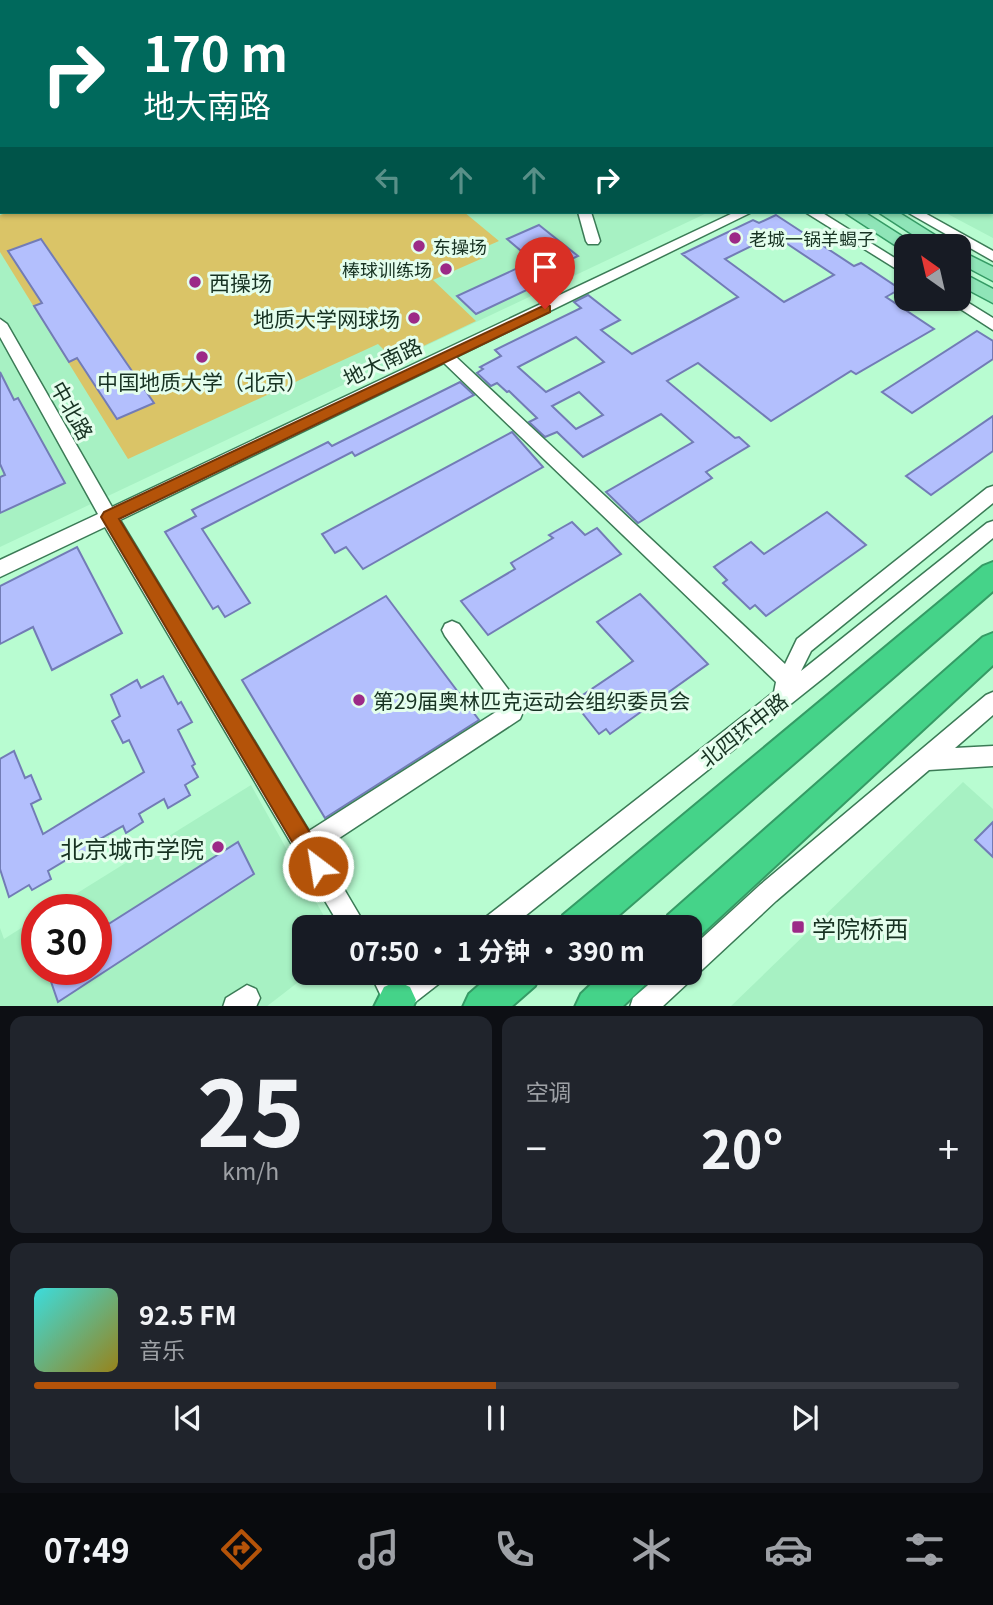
<!DOCTYPE html>
<html lang="zh">
<meta charset="utf-8">
<style>
body{margin:0;font-family:Georgia,"Noto Sans SC",serif;background:#20242c;color:#f1f3f6;height:100vh;display:flex;flex-direction:column;font-size:26px;white-space:nowrap}
*{box-sizing:border-box;margin:0}
p{font-size:23px;color:#9ea1a6}
.icon{flex:none;width:38px;height:38px;fill:none;stroke:currentColor;stroke-width:2;stroke-linecap:round;stroke-linejoin:round}
.map{position:relative;height:1006px;overflow:hidden}
.details{display:flex;flex-direction:column;gap:10px;padding:10px;background:#0d0f14;flex:1}
.details>*{flex:none}
.top-card{position:absolute;left:0px;top:0px;width:994px;height:214px;box-shadow:0 2px 5px #0004;background:#00695c;color:#fff;overflow:hidden}
.needle{width:46px;rotate:326deg}
.tools{position:absolute;left:894px;top:234px;display:grid;gap:14px}
.tools a{display:grid;place-items:center;width:77px;height:77px;border-radius:14px;background:#171b24;box-shadow:0 2px 5px #0004;font-size:35px}
.speed{position:absolute;left:21px;top:894px;display:flex;gap:14px;font-size:35px;font-weight:700;text-align:center}
.speed>*{display:grid;place-content:center;width:91px;height:91px;border-radius:50%;background:#171b24;box-shadow:0 2px 5px #0004;line-height:1}
.speed .limit{border:10px solid #d22;background:#fff;color:#111}
.pin{position:absolute;display:grid;place-items:center;width:60px;height:60px;color:#fff;margin:-72px -30px;border-radius:50% 50% 50% 0;rotate:-45deg;box-shadow:0 0 7px #0007}
.pin .icon{rotate:45deg}
.me{position:absolute;width:77px;margin:-38px;rotate:329deg;stroke-linejoin:round;filter:drop-shadow(0 0 5px #0008)}
.turn{display:flex;align-items:center;gap:24px;height:147px;padding:0 28px;font-size:32px}
.turn .icon{width:91px;height:91px;stroke-width:2.5}
.turn b{display:block;font-size:49px;line-height:60px}
.lanes{display:flex;align-items:center;height:66px;padding:0 28px;background:#0003;justify-content:center;gap:35px;direction:ltr}
.lanes .off{opacity:.35}
.big{font-size:52px;font-weight:700;line-height:1.1}
.details .widget{flex:1;display:flex;flex-direction:column;justify-content:center;gap:10px;min-width:0;padding:0 24px;border-radius:14px;background:#20242c}
.details .dial{align-items:center;gap:0}
.dial b{font-size:91px;line-height:1}
.song{display:flex;align-items:center;gap:21px}
.cover{width:84px;height:84px;border-radius:10px;background:linear-gradient(135deg,hsl(180 70% 55%),hsl(50 70% 35%))}
.played{height:7px;border-radius:4px;background:linear-gradient(90deg,#b45309 50%,#363941 50%)}
.keys{display:flex;justify-content:space-around;direction:ltr}
.heat{display:flex;justify-content:space-between;align-items:center;font-size:38px;direction:ltr}
.details .tiles{flex:1;display:grid;gap:10px;grid-template-columns:1fr 1fr}
.widget:last-child{grid-column:span 2}
.trip{position:absolute;left:292px;top:915px;width:410px;height:70px;border-radius:14px;background:#171b24;box-shadow:0 2px 5px #0004;font-weight:700;line-height:70px;text-align:center}
.menu{display:flex;height:112px;justify-content:space-around;align-items:center;background:#090b0e;color:#9ea1a6}
.menu .icon{width:49px;height:49px}
.menu .active{color:#b45309}
.menu b{font-size:32px;color:#f1f3f6}
.map>svg:first-child{display:block}
.built{fill:#a7f1c3}
.green{fill:#dac467}
.building{fill:#b3bffd;stroke:#727cb6;stroke-width:2;fill-rule:evenodd}
.lines{fill:none;stroke-linecap:round;stroke-linejoin:round}
.minor-casing{stroke:#3b7b56;stroke-width:3}
.major-casing{stroke:#359b65;stroke-width:3}
.highway-casing{stroke:#359b65;stroke-width:4}
.minor{fill:#fff;fill-rule:evenodd}
.major{fill:#8fe5b8;fill-rule:evenodd}
.highway{fill:#45d389;fill-rule:evenodd}
.route{fill:#b45309;stroke:#753606;stroke-width:2}
.poi-dot{fill:#9c2a87;stroke:#e4feed;stroke-width:2.5}
.labels{text-anchor:middle;dominant-baseline:central;stroke-width:6;stroke-linejoin:round;paint-order:stroke}
.far-poi-label{font-size:18px;fill:#173222;stroke:#e4feed;text-anchor:start}
.poi-label{font-size:21px;fill:#173222;stroke:#e4feed;text-anchor:start}
.street-label{font-size:21px;fill:#173222;stroke:#e4feed}
.near-poi-label{font-size:24px;fill:#173222;stroke:#e4feed;text-anchor:end}
</style>
<div class="map">
<svg width="993" height="1007" viewBox="0 0 993 1007">
<rect width="100%" height="100%" fill="#b8fcd1"/>
<g class="built">
<path d="M119,0H459L462,2H112Z"/>
<path d="M562,0H993V238L944,212H992V2Z"/>
<path d="M0,31L2,212H709L0,547Z"/>
<path d="M963,782L993,809V1006L730,1007Z"/>
<path d="M251,785L330,927L304,928V973H310L266,1007L0,1006V928L4,939L37,918V970H96V910H50Z"/>
</g>
<path class="green" d="M9,212H464L499,241L476,251L483,258L433,280L476,321L394,360L378,344L128,459L0,252V215Z"/>
<g class="building">
<path d="M776,215L854,266L861,263L900,289L886,297L934,329L856,374L851,371L771,421L698,363L667,381L735,438L739,437L749,446L706,472L712,478L638,523L606,492L693,442L661,414L583,457L557,432L545,437L529,422L537,418L509,391L507,392L497,383L491,386L477,373L483,369L480,367L501,356L495,350L581,308L574,302L588,295L620,320L601,330L632,354L738,297L682,254L753,220L759,223ZM774,235L834,275L784,302L725,259ZM576,337L604,362L546,392L518,367ZM579,392L603,415L576,429L552,406Z"/>
<path d="M539,225L578,256L565,262L573,268L476,314L457,296L533,261L507,239Z"/>
<path d="M41,239L154,403L117,419L77,358L69,362L34,306L42,303L8,251Z"/>
<path d="M977,331L993,341V359L912,413L882,392Z"/>
<path d="M0,372L14,400L18,398L65,483L0,513V477L5,475L0,464Z"/>
<path d="M460,382L474,395L355,456L352,452L202,529L250,603L225,617L218,606L213,609L165,532L196,516L192,510L328,442L332,446Z"/>
<path d="M993,416V451L931,495L906,476Z"/>
<path d="M512,432L543,467L363,569L346,547L335,553L322,534Z"/>
<path d="M827,512L866,545L766,616L755,605L750,609L723,583L727,580L714,567L751,542L764,554Z"/>
<path d="M572,522L585,535L597,528L621,554L488,635L461,601L515,569L511,563L553,538L549,535Z"/>
<path d="M77,547L122,633L52,670L33,627L0,644V586Z"/>
<path d="M640,594L708,664L610,734L606,729L599,734L576,705L580,702L577,699L633,661L597,622Z"/>
<path d="M386,596L479,720L325,818L242,680Z"/>
<path d="M163,676L178,704L181,702L192,722L178,730L195,764L192,766L198,777L185,785L190,795L168,808L164,799L139,814L143,822L126,833L123,826L95,842L99,850L81,861L78,853L48,871L51,879L32,890L29,885L9,897L0,869V759L14,751L25,778L31,775L41,799L31,804L43,834L144,772L129,740L123,743L112,721L120,716L111,695L137,680L141,688Z"/>
<path d="M993,822V857L975,840Z"/>
<path d="M238,842L254,874L58,1002L47,970H96V932Z"/>
</g>
<g class="lines">
<defs>
<g id="minor">
<path d="M125,0H141L124,2Z"/>
<path d="M170,0H181L182,2H171Z"/>
<path d="M472,0H484L485,2H473Z"/>
<path d="M546,0H558L559,2H547Z"/>
<path d="M619,0H632L633,2H620Z"/>
<path d="M0,32H2L0,39Z"/>
<path d="M0,73H2L0,80Z"/>
<rect x="992" y="85" width="1" height="6"/>
<rect x="992" y="102" width="1" height="7"/>
<path d="M0,185L2,186V195L0,194Z"/>
<path d="M2,201V209L0,210V202Z"/>
<path d="M578,212H591L600,241L598,244H588L586,241Z"/>
<path d="M735,212H752L456,357L785,664L797,639L987,488L993,486V503L811,651L801,671L987,523L993,521V538L827,675L510,928H478L482,920L774,692L776,682L444,363L120,520L309,831L499,710L445,636L442,630L445,624L452,621L459,624L520,705L523,712L520,719L321,850L367,928H341L105,527L0,577V560L98,514L0,337V319L7,324L112,507Z"/>
<path d="M805,212H821L906,265V275Z"/>
<path d="M907,212H923L993,251V261Z"/>
<path d="M959,297L993,318V330L945,299H959Z"/>
<path d="M993,692V715L955,748L993,746V766L929,770L776,901L662,1007H630L633,998L662,973H690V949L760,885L986,695Z"/>
<path d="M370,973H396L401,982L412,973H444L441,982L409,1007H382V998Z"/>
<path d="M247,985L256,989L260,998L256,1007H223L226,998Z"/>
</g>
<g id="major">
<path d="M55,0H73L54,2Z"/>
<path d="M492,0H506L507,2H493Z"/>
<path d="M521,0H535L536,2H522Z"/>
<path d="M2,17V26H0V18Z"/>
<path d="M844,212H864L919,247H906V252L904,251Z"/>
<path d="M878,212H898L954,247H932Z"/>
<path d="M959,250L993,267V281L959,263Z"/>
<path d="M959,271L993,289V303L959,285Z"/>
</g>
<g id="highway">
<path d="M993,562V591L604,928H558L563,915L983,566Z"/>
<path d="M993,633V665L694,941L690,942V928H663L668,915L983,637Z"/>
<path d="M493,973H541L535,986L511,1007H463L469,994Z"/>
<path d="M603,973H650L644,986L622,1007H575L581,994Z"/>
<path d="M397,981L410,987L416,1000L413,1007H374L384,987Z"/>
</g>
</defs>
<use href="#minor" class="minor-casing"/>
<use href="#major" class="major-casing"/>
<use href="#highway" class="highway-casing"/>
<use href="#minor" class="minor"/>
<use href="#major" class="major"/>
<use href="#highway" class="highway"/>
</g>
<path class="route" d="M545,305L550,306V312L119,519L326,859L329,866L326,874L318,877L311,874L101,517L104,512Z"/>
<g class="poi-dot">
<circle cx="735" cy="238" r="7"/>
<circle cx="419" cy="246" r="7"/>
<circle cx="446" cy="269" r="7"/>
<circle cx="195" cy="282" r="7"/>
<circle cx="414" cy="318" r="7"/>
<circle cx="202" cy="357" r="7"/>
<circle cx="359" cy="700" r="7"/>
<circle cx="218" cy="847" r="7"/>
<rect x="791" y="920" width="14" height="14" rx="3.5"/>
</g>
<g class="labels">
<g class="far-poi-label">
<text x="749" y="238">老城一锅羊蝎子</text>
<text x="433" y="246">东操场</text>
<text x="432" y="269" text-anchor="end">棒球训练场</text>
</g>
<g class="poi-label">
<text x="209" y="282">西操场</text>
<text x="400" y="318" text-anchor="end">地质大学网球场</text>
<text x="202" y="381" text-anchor="middle">中国地质大学（北京）</text>
<text x="373" y="700">第29届奥林匹克运动会组织委员会</text>
</g>
<g class="street-label">
<text transform="translate(382 361) rotate(-25)">地大南路</text>
<text transform="translate(73 410) rotate(61)">中北路</text>
<text transform="translate(743 729) rotate(-38)">北四环中路</text>
</g>
<g class="near-poi-label">
<text x="204" y="847">北京城市学院</text>
<text x="812" y="927" text-anchor="start">学院桥西</text>
</g>
</g>
</svg>
<div class="tools">
<a><svg class="needle" viewBox="-14 -14 28 28"><path d="M0-13l5 13h-10z" fill="#e53935"/><path d="M0 13l5-13h-10z" fill="#9ea1a6"/></svg></a>
</div>
<div class="speed"><div class="limit">30</div></div>
<div class="pin" style="left:545px;top:309px;background:#d93025"><svg class="icon" aria-label="arrive" viewBox="0 0 24 24"><path d="M6 21V4h12l-3 4 3 4H6"/></svg></div>
<svg class="me" style="left:318px;top:866px" viewBox="-20 -20 40 40"><circle r="17" fill="#b45309" stroke="#fff" stroke-width="3"/><path d="M0-11L8 9 0 5-8 9z" fill="#fff"/></svg>
<div class="trip">07:50 · 1 分钟 · 390 m</div>
<div class="top-card">
<div class="turn"><svg class="icon" aria-label="right" viewBox="0 0 24 24"><path d="M7 20v-9h11M14 6l5 5-5 5"/></svg><div><b>170 m</b>地大南路</div></div>
<div class="lanes"><svg class="icon off" aria-label="left" viewBox="0 0 24 24"><path d="M17 20v-9H6M10 6l-5 5 5 5"/></svg><svg class="icon off" aria-label="ahead" viewBox="0 0 24 24"><path d="M12 20V5M6 11l6-6 6 6"/></svg><svg class="icon off" aria-label="ahead" viewBox="0 0 24 24"><path d="M12 20V5M6 11l6-6 6 6"/></svg><svg class="icon" aria-label="right" viewBox="0 0 24 24"><path d="M7 20v-9h11M14 6l5 5-5 5"/></svg></div>
</div>
</div>
<section class="details">
<div class="tiles">
<div class="widget dial"><b>25</b><p>km/h</p></div>
<div class="widget"><p>空调</p>
<div class="heat"><a>−</a><b class="big">20°</b><a>+</a></div>
</div>
<div class="widget">
<div class="song"><i class="cover"></i><div><b>92.5 FM</b><p>音乐</p></div></div>
<div class="played"></div>
<div class="keys"><svg class="icon" aria-label="previous" viewBox="0 0 24 24"><path d="M18 5L8 12l10 7zM5 5v14"/></svg><svg class="icon" aria-label="pause" viewBox="0 0 24 24"><path d="M8 5v14M16 5v14"/></svg><svg class="icon" aria-label="next" viewBox="0 0 24 24"><path d="M6 5l10 7-10 7zM19 5v14"/></svg></div>
</div>
</div>
</section>
<nav class="menu">
<b>07:49</b>
<svg class="icon active" aria-label="directions" viewBox="0 0 24 24"><path d="M12 3l9 9-9 9-9-9zM9 14v-3h6M13 9l2 2-2 2"/></svg>
<svg class="icon" aria-label="music" viewBox="0 0 24 24"><path d="M9 18V5l10-2v13"/><circle cx="6" cy="18" r="3"/><circle cx="16" cy="16" r="3"/></svg>
<svg class="icon" aria-label="phone" viewBox="0 0 24 24"><path d="M5 4h4l2 5-3 2q2 4 5 5l2-3 5 2v4C11 20 4 13 5 4z"/></svg>
<svg class="icon" aria-label="climate" viewBox="0 0 24 24"><path d="M12 3v18M4 7l16 10M4 17L20 7"/></svg>
<svg class="icon" aria-label="car" viewBox="0 0 24 24"><path d="M5 17H2v-5l4-1 3-4h7l3 4 3 1v5h-3M9 17h6M6 11h13"/><circle cx="7" cy="17" r="2"/><circle cx="17" cy="17" r="2"/></svg>
<svg class="icon" aria-label="filters" viewBox="0 0 24 24"><path d="M4 7h16M4 17h16"/><circle cx="9" cy="7" r="2"/><circle cx="15" cy="17" r="2"/></svg>
</nav>
